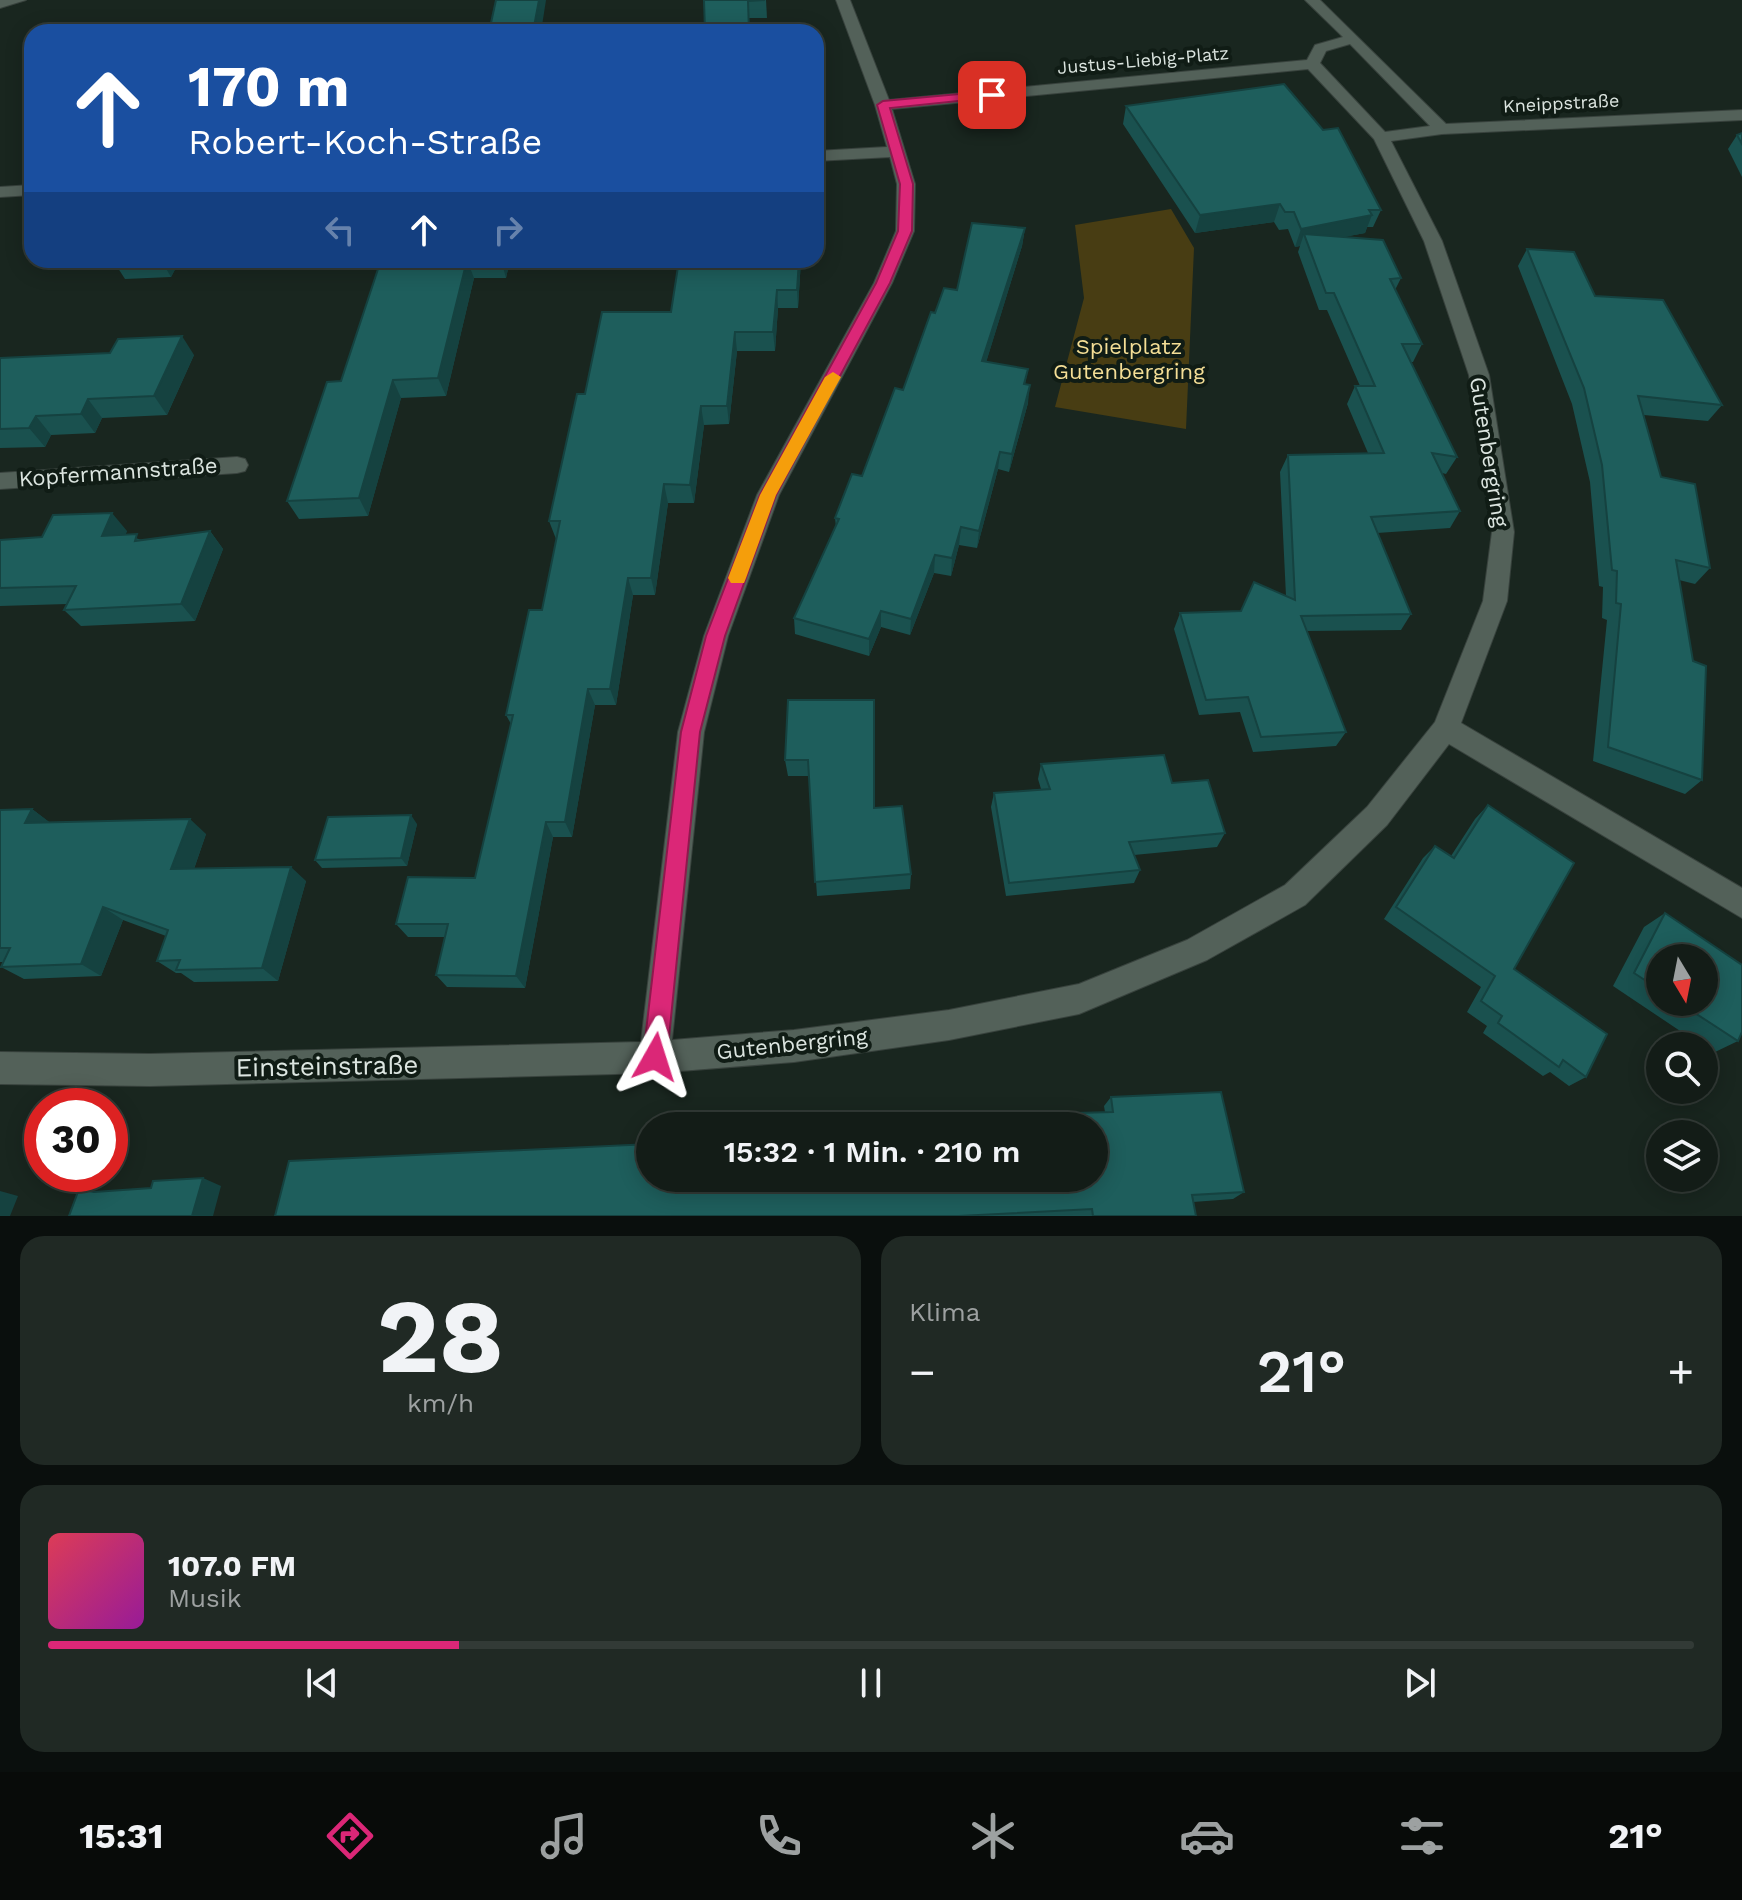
<!DOCTYPE html>
<html lang="de">
<meta charset="utf-8">
<style>
body{margin:0;font-family:"Work Sans",sans-serif;background:#202924;color:#f1f3f6;height:100vh;display:flex;flex-direction:column;font-size:30px;white-space:nowrap}
*{box-sizing:border-box;margin:0}
p{font-size:26px;color:#9da1a1}
.icon{flex:none;width:44px;height:44px;fill:none;stroke:currentColor;stroke-width:2;stroke-linecap:round;stroke-linejoin:round}
.map{position:relative;height:1216px;overflow:hidden}
.details{display:flex;flex-direction:column;gap:20px;padding:20px;background:#0a0f0d;flex:1}
.details>*{flex:none}
.banner{position:absolute;left:24px;top:24px;width:800px;height:244px;border-radius:24px;box-shadow:0 4px 20px #0003,0 0 0 2px #323a36;background:#1a4fa0;color:#fff;overflow:hidden}
.needle{width:52px;rotate:170deg}
.controls{position:absolute;left:1646px;top:944px;display:grid;gap:16px}
.controls a{display:grid;place-items:center;width:72px;height:72px;border-radius:50%;background:#131c17;box-shadow:0 4px 20px #0003,0 0 0 2px #323a36;font-size:40px}
.speed{position:absolute;left:24px;top:1088px;display:flex;gap:16px;font-size:40px;font-weight:700;text-align:center}
.speed>*{display:grid;place-content:center;width:104px;height:104px;border-radius:50%;background:#131c17;box-shadow:0 4px 20px #0003,0 0 0 2px #323a36;line-height:1}
.speed .limit{border:12px solid #d22;background:#fff;color:#111}
.pin{position:absolute;display:grid;place-items:center;width:68px;height:68px;color:#fff;margin:-34px;border-radius:16px;box-shadow:0 4px 12px #0006}
.me{position:absolute;width:88px;margin:-44px;rotate:6deg;stroke-linejoin:round;filter:drop-shadow(0 0 6px #0008)}
.turn{display:flex;align-items:center;gap:28px;height:168px;padding:0 32px;font-size:36px}
.turn .icon{width:104px;height:104px;stroke-width:2.5}
.turn b{display:block;font-size:56px;line-height:68px}
.lanes{display:flex;align-items:center;height:76px;padding:0 32px;background:#0003;justify-content:center;gap:40px;direction:ltr}
.lanes .off{opacity:.35}
.big{font-size:60px;font-weight:600;line-height:1.1}
.details .card{flex:1;display:flex;flex-direction:column;justify-content:center;gap:12px;min-width:0;padding:0 28px;border-radius:24px;background:#202924}
.details .dial{align-items:center;gap:0}
.dial b{font-size:104px;line-height:1}
.song{display:flex;align-items:center;gap:24px}
.cover{width:96px;height:96px;border-radius:12px;background:linear-gradient(135deg,hsl(350 70% 55%),hsl(300 70% 35%))}
.played{height:8px;border-radius:4px;background:linear-gradient(90deg,#db2777 25%,#323a36 25%)}
.keys{display:flex;justify-content:space-around;direction:ltr}
.heat{display:flex;justify-content:space-between;align-items:center;font-size:44px;direction:ltr}
.details .tiles{flex:1;display:grid;gap:20px;grid-template-columns:1fr 1fr}
.card:last-child{grid-column:span 2}
.trip{position:absolute;left:636px;top:1112px;width:472px;height:80px;border-radius:40px;background:#131c17;box-shadow:0 4px 20px #0003,0 0 0 2px #323a36;font-weight:600;line-height:80px;text-align:center}
.menu{display:flex;height:128px;justify-content:space-around;align-items:center;background:#080b09;color:#9da1a1}
.menu .icon{width:56px;height:56px}
.menu .current{color:#db2777}
.menu b{font-size:36px;color:#f1f3f6}
.map>svg:first-child{display:block}
.green{fill:#483d13}
.lines{fill:none;stroke-linecap:round;stroke-linejoin:round}
.minor-casing{stroke:#38423d;stroke-width:2}
.minor{fill:#536159;fill-rule:evenodd}
.wall{fill:#1a514f;fill-rule:evenodd}
.shaded-wall{fill:#154240}
.building{fill:#1e5e5c;stroke:#154240;stroke-width:2}
.route{fill:#db2777;stroke:#8e194d;stroke-width:2}
.slow{fill:#f59e0b}
.labels{text-anchor:middle;dominant-baseline:central;stroke-width:8;stroke-linejoin:round;paint-order:stroke}
.far-street-label{font-size:18px;fill:#dce5e0;stroke:#101c15}
.park-label{font-size:22px;fill:#f4de96;stroke:#101c15}
.street-label{font-size:22px;fill:#dce5e0;stroke:#101c15}
.near-street-label{font-size:26px;fill:#dce5e0;stroke:#101c15}
</style>
<div class="map">
<svg width="1742" height="1216" viewBox="0 0 1742 1216">
<rect width="100%" height="100%" fill="#19261f"/>
<path class="green" d="M1171,209L1194,248L1186,429L1055,407L1084,298L1075,225Z"/>
<g class="lines">
<defs>
<g id="minor">
<path d="M0,0H26L0,8Z"/>
<path d="M836,0H850L889,100L1307,60L1315,45L1343,37L1305,0H1320L1446,124L1742,110V120L1442,134L1391,141L1442,241L1489,375L1514,532L1507,601L1461,723L1742,888V918L1449,744L1387,825L1305,905L1207,960L1079,1014L949,1040L794,1062L655,1073L150,1086L0,1084V1052L150,1054L641,1042L678,732L704,636L757,495L874,283L896,231L897,184L890,157L816,161V151L887,147L875,105ZM1350,44L1430,126L1385,132L1320,63L1326,51ZM1308,69L1374,139L1424,241L1469,375L1492,532L1483,601L1435,722L1367,807L1285,885L1187,940L1079,984L949,1010L794,1030L672,1040L704,732L728,636L779,495L892,283L914,231L915,184L892,109Z"/>
<path d="M32,185V195L0,197V187Z"/>
<path d="M237,457L245,459L248,465L245,471L237,473L0,489V473Z"/>
</g>
</defs>
<use href="#minor" class="minor-casing"/>
<use href="#minor" class="minor"/>
</g>
<g class="wall">
<path d="M704,0H766L767,18H749Z"/>
<path d="M1126,106L1381,210L1373,227H1367L1365,233L1343,237L1401,278L1395,290L1422,344L1413,362H1410L1457,457L1446,474L1442,473L1460,511L1450,528L1377,533L1411,614L1401,630L1307,631L1346,732L1336,746L1253,752L1240,712L1199,715L1174,629L1180,613L1241,611L1286,596L1280,472L1288,455L1368,453L1347,404L1355,386H1360L1327,310H1319L1298,252L1300,246L1295,247L1288,229L1279,230L1274,222L1195,233L1123,124Z"/>
<path d="M1742,133V177L1728,149L1737,135Z"/>
<path d="M1025,228L1022,246L986,362L1028,369L1025,384L1028,403L1009,472L998,469L977,548L959,545L951,576L934,573L910,635L881,627L869,656L795,634L794,618L836,527L835,518L862,476L903,390L935,313L957,290Z"/>
<path d="M1527,249L1595,296L1722,405L1708,421L1644,415L1661,477L1710,568L1695,584L1679,580L1702,780L1685,794L1593,761L1607,620L1602,618L1603,587L1599,586L1590,482L1572,404L1518,266Z"/>
<path d="M115,260H180L171,277L125,279L114,262Z"/>
<path d="M381,260H510L506,278H474L446,396L401,398L368,516L299,519L287,501L341,381Z"/>
<path d="M679,260H801L798,308H778L775,351H737L729,424L704,425L694,503H668L655,595H633L616,705H595L572,837H553L525,988L447,987L436,975L445,937H408L396,924L475,878L511,724L506,715L542,610L557,539H556L549,521L585,394L671,312Z"/>
<path d="M194,355L167,415L102,418L95,433L51,435L45,447L0,448V358Z"/>
<path d="M127,531L125,535L142,540L210,531L223,549L195,621L81,626L64,610L67,604L0,606V540Z"/>
<path d="M788,700L874,808L911,874L910,889L817,896L809,776H788L785,760Z"/>
<path d="M1041,764L1172,783L1225,833L1217,847L1134,855L1140,870L1134,883L1006,896L991,807L994,793L1041,789L1038,779Z"/>
<path d="M1488,805L1514,969L1586,1077L1569,1086L1550,1072L1543,1076L1483,1033L1487,1026L1467,1012L1481,987L1384,919L1423,858L1435,846L1451,856L1475,819Z"/>
<path d="M32,809L50,823L206,834L194,869L306,881L278,981L194,982L181,973H176L157,961L166,936L123,920L101,976L24,979L1,967L3,962H0V810Z"/>
<path d="M417,824L407,866L322,868L315,860Z"/>
<path d="M1665,913L1738,1041L1713,1053L1613,986L1644,927ZM1660,958L1704,1002H1660Z"/>
<path d="M1111,1097L1244,1192L1233,1199L1193,1202L1196,1216H275L1094,1126H926L928,1117L1105,1112L1104,1106Z"/>
</g>
<g class="shaded-wall">
<path d="M539,0H546L541,32H533Z"/>
<path d="M1280,204L1274,222L1195,233L1200,215Z"/>
<path d="M1372,215L1365,233L1307,244L1304,234L1300,246L1295,247L1301,229Z"/>
<path d="M1025,228L1022,246L981,379L982,361Z"/>
<path d="M161,260H180L171,277Z"/>
<path d="M467,260L474,278L446,396L438,378Z"/>
<path d="M501,260H510L506,278Z"/>
<path d="M799,260H801L798,308L797,290Z"/>
<path d="M777,290L778,308L775,351L773,332Z"/>
<path d="M735,332L737,351L729,424L727,406Z"/>
<path d="M182,336L194,355L167,415L154,396Z"/>
<path d="M393,380L401,398L368,516L359,498Z"/>
<path d="M1030,385L1028,403L1009,472L1012,454Z"/>
<path d="M88,399L102,418L95,433L81,414Z"/>
<path d="M701,406L704,425L694,503L690,485Z"/>
<path d="M36,416L51,435L45,447L29,428Z"/>
<path d="M1000,452L998,469L977,548L979,531Z"/>
<path d="M664,484L668,503L655,595L651,578Z"/>
<path d="M112,513L127,531L117,553L102,536Z"/>
<path d="M961,527L959,545L951,576L952,558Z"/>
<path d="M210,531L223,549L195,621L181,604Z"/>
<path d="M935,555L934,573L910,635L911,619Z"/>
<path d="M628,578L633,595L616,705L610,689Z"/>
<path d="M881,611V627L869,656V639Z"/>
<path d="M588,689L595,705L572,837L565,822Z"/>
<path d="M32,809L52,824L25,823Z"/>
<path d="M411,815L417,824L407,866L401,858Z"/>
<path d="M190,819L206,834L189,883L171,869Z"/>
<path d="M546,822L553,837L525,988L516,976Z"/>
<path d="M291,867L306,881L278,981L262,968Z"/>
<path d="M103,907L123,920L101,976L81,964Z"/>
<path d="M203,1178L221,1186L213,1216H192Z"/>
<path d="M0,1191L18,1196L10,1216H0Z"/>
</g>
<g class="building">
<path d="M496,0H539L533,32H489Z"/>
<path d="M704,0H765L748,1L749,32H705Z"/>
<path d="M1284,84L1323,130L1338,128L1381,210H1369L1372,215L1301,229L1294,212H1285L1280,204L1200,215L1126,106Z"/>
<path d="M1742,133V144L1737,135Z"/>
<path d="M972,223L1025,228L982,361L1028,369L1024,384L1030,385L1012,454L1000,452L979,531L961,527L952,558L935,555L911,619L881,611L869,639L794,618L839,519L835,518L852,474L862,476L895,388L903,390L931,312L935,313L944,288L957,290Z"/>
<path d="M1304,234L1383,240L1401,278L1390,279L1422,344H1402L1457,457L1432,453L1460,511L1371,517L1411,614L1301,616L1346,732L1261,737L1248,697L1206,700L1180,613L1241,611L1254,582L1295,600L1288,455L1384,453L1355,386H1375L1334,293H1326Z"/>
<path d="M1527,249L1574,252L1595,296L1663,300L1722,405L1638,396L1661,477L1695,484L1710,568L1676,560L1693,661L1706,666L1702,780L1608,747L1621,604L1616,603L1617,571L1612,570L1602,465L1584,388Z"/>
<path d="M115,260H152L114,262Z"/>
<path d="M381,260H467L438,378L393,380L359,498L287,501L327,382L341,381Z"/>
<path d="M679,260H799L797,290H777L773,332H735L727,406H701L690,485L664,484L651,578H628L610,689H588L565,822H546L516,976L436,975L448,924H396L408,877L475,878L513,715H506L529,610H542L560,521H549L577,394H585L602,312H671Z"/>
<path d="M182,336L154,396L88,399L81,414L36,416L29,428L0,429V358L110,353L118,339Z"/>
<path d="M112,513L102,536L137,534L135,541L210,531L181,604L64,610L76,586L0,588V540L42,537L53,515Z"/>
<path d="M788,700H874V808L902,806L911,874L815,882L808,760H785Z"/>
<path d="M1164,755L1172,783L1208,780L1225,833L1129,842L1140,870L1009,883L994,793L1050,789L1041,764Z"/>
<path d="M1488,805L1574,863L1514,969L1607,1034L1586,1077L1563,1060L1559,1067L1498,1023L1502,1016L1481,1001L1495,976L1396,907L1435,846L1454,858Z"/>
<path d="M32,809L25,823L190,819L171,869L291,867L262,968L176,970L180,960L157,961L168,930L103,907L81,964L1,967L10,948H0V810Z"/>
<path d="M411,815L401,858L315,860L328,817Z"/>
<path d="M1665,913L1742,965V1032L1738,1041L1678,1002H1704V958H1660V990L1634,973Z"/>
<path d="M1221,1092L1244,1192L1192,1195L1196,1216H1093L1092,1209L959,1216H275L289,1161L650,1144V1178H1094V1126H928V1117L1113,1112L1111,1097Z"/>
<path d="M203,1178L192,1216H69L79,1189L94,1192L151,1188L153,1181Z"/>
</g>
<path class="route" d="M992,91L998,95L997,97L890,108L913,184L912,231L890,283L776,495L725,636L700,732L667,1057L663,1066L655,1069L646,1066L643,1057L681,732L706,636L760,495L876,283L898,231L900,184L877,105L883,101Z"/>
<path class="slow" d="M833,372L841,377L776,495L746,578L744,583H731L728,578L760,495L825,377Z"/>
<g class="labels">
<g class="far-street-label">
<text transform="translate(1143 60) rotate(-5)">Justus-Liebig-Platz</text>
<text transform="translate(1561 103) rotate(-3)">Kneippstraße</text>
</g>
<g class="park-label">
<text x="1129" y="346">Spielplatz<tspan x="1129" dy="25">Gutenbergring</tspan></text>
</g>
<g class="street-label">
<text transform="translate(1489 452) rotate(81)">Gutenbergring</text>
<text transform="translate(118 472) rotate(-4)">Kopfermannstraße</text>
<text transform="translate(792 1044) rotate(-6)">Gutenbergring</text>
</g>
<g class="near-street-label">
<text transform="translate(327 1066) rotate(-1)">Einsteinstraße</text>
</g>
</g>
</svg>
<div class="controls">
<a><svg class="needle" viewBox="-14 -14 28 28"><path d="M0-13l5 13h-10z" fill="#e53935"/><path d="M0 13l5-13h-10z" fill="#9da1a1"/></svg></a>
<a><svg class="icon" aria-label="search" viewBox="0 0 24 24"><circle cx="10" cy="10" r="6"/><path d="M15 15l6 6"/></svg></a>
<a><svg class="icon" aria-label="layers" viewBox="0 0 24 24"><path d="M12 4l9 5-9 5-9-5zM3 14l9 5 9-5"/></svg></a>
</div>
<div class="speed"><div class="limit">30</div></div>
<div class="pin" style="left:992px;top:95px;background:#d93025"><svg class="icon" aria-label="arrive" viewBox="0 0 24 24"><path d="M6 21V4h12l-3 4 3 4H6"/></svg></div>
<svg class="me" style="left:655px;top:1057px" viewBox="-20 -20 40 40"><path d="M0-17L14 15 0 8-14 15z" fill="#db2777" stroke="#fff" stroke-width="4"/></svg>
<div class="trip">15:32 · 1 Min. · 210 m</div>
<div class="banner">
<div class="turn"><svg class="icon" aria-label="ahead" viewBox="0 0 24 24"><path d="M12 20V5M6 11l6-6 6 6"/></svg><div><b>170 m</b>Robert-Koch-Straße</div></div>
<div class="lanes"><svg class="icon off" aria-label="left" viewBox="0 0 24 24"><path d="M17 20v-9H6M10 6l-5 5 5 5"/></svg><svg class="icon" aria-label="ahead" viewBox="0 0 24 24"><path d="M12 20V5M6 11l6-6 6 6"/></svg><svg class="icon off" aria-label="right" viewBox="0 0 24 24"><path d="M7 20v-9h11M14 6l5 5-5 5"/></svg></div>
</div>
</div>
<section class="details">
<div class="tiles">
<div class="card dial"><b>28</b><p>km/h</p></div>
<div class="card"><p>Klima</p>
<div class="heat"><a>−</a><b class="big">21°</b><a>+</a></div>
</div>
<div class="card">
<div class="song"><i class="cover"></i><div><b>107.0 FM</b><p>Musik</p></div></div>
<div class="played"></div>
<div class="keys"><svg class="icon" aria-label="previous" viewBox="0 0 24 24"><path d="M18 5L8 12l10 7zM5 5v14"/></svg><svg class="icon" aria-label="pause" viewBox="0 0 24 24"><path d="M8 5v14M16 5v14"/></svg><svg class="icon" aria-label="next" viewBox="0 0 24 24"><path d="M6 5l10 7-10 7zM19 5v14"/></svg></div>
</div>
</div>
</section>
<nav class="menu">
<b>15:31</b>
<svg class="icon current" aria-label="directions" viewBox="0 0 24 24"><path d="M12 3l9 9-9 9-9-9zM9 14v-3h6M13 9l2 2-2 2"/></svg>
<svg class="icon" aria-label="music" viewBox="0 0 24 24"><path d="M9 18V5l10-2v13"/><circle cx="6" cy="18" r="3"/><circle cx="16" cy="16" r="3"/></svg>
<svg class="icon" aria-label="phone" viewBox="0 0 24 24"><path d="M5 4h4l2 5-3 2q2 4 5 5l2-3 5 2v4C11 20 4 13 5 4z"/></svg>
<svg class="icon" aria-label="climate" viewBox="0 0 24 24"><path d="M12 3v18M4 7l16 10M4 17L20 7"/></svg>
<svg class="icon" aria-label="car" viewBox="0 0 24 24"><path d="M5 17H2v-5l4-1 3-4h7l3 4 3 1v5h-3M9 17h6M6 11h13"/><circle cx="7" cy="17" r="2"/><circle cx="17" cy="17" r="2"/></svg>
<svg class="icon" aria-label="filters" viewBox="0 0 24 24"><path d="M4 7h16M4 17h16"/><circle cx="9" cy="7" r="2"/><circle cx="15" cy="17" r="2"/></svg>
<b>21°</b>
</nav>
